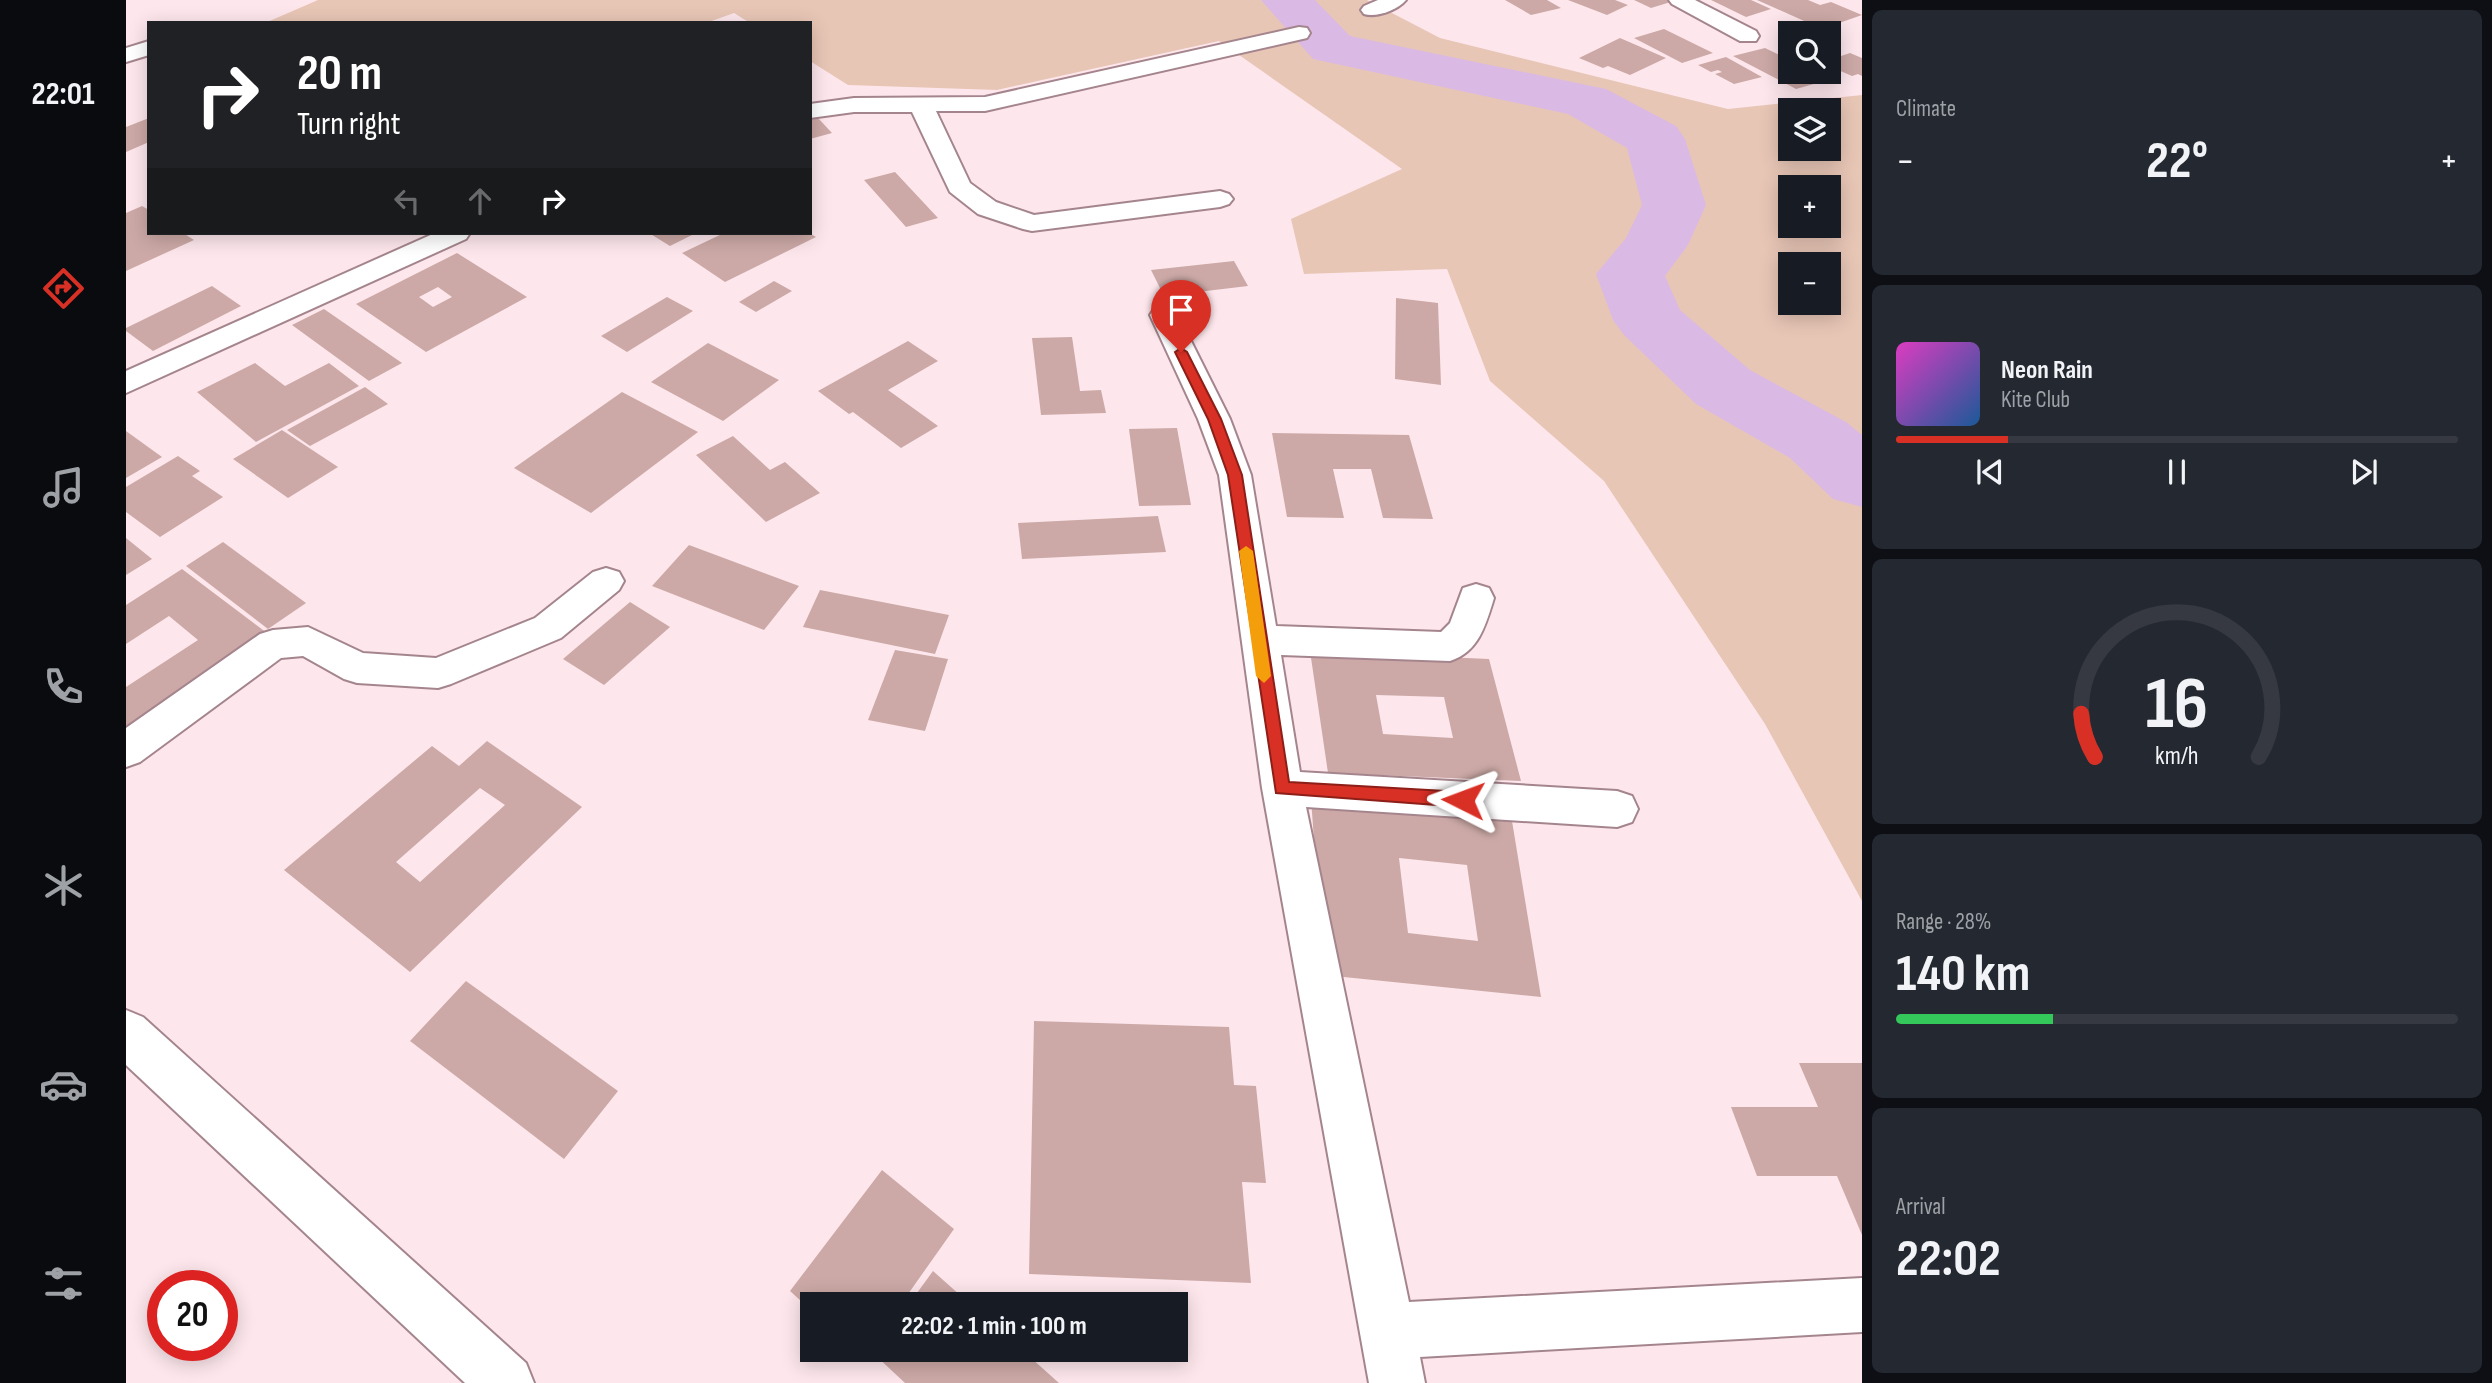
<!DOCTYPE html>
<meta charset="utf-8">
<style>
body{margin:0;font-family:"Sofia Sans Condensed",sans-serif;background:#242831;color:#f1f3f6;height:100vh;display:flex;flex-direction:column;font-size:26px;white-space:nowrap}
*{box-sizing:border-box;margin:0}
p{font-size:23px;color:#9ea1a6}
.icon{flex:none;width:38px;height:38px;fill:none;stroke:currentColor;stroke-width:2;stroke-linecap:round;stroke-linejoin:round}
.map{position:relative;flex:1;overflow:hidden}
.side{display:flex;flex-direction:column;gap:10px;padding:10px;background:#0d0f14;width:630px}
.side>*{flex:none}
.top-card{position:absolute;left:21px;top:21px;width:665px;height:214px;border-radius:0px;box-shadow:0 4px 18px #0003;background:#202124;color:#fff;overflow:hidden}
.fabs{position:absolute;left:1652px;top:21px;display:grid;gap:14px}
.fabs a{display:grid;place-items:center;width:63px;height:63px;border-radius:0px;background:#171b24;box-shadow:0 4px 18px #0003;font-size:35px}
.speed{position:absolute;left:21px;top:1270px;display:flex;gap:14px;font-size:35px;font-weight:700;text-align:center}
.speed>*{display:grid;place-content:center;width:91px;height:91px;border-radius:50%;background:#171b24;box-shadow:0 4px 18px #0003;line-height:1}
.speed .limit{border:10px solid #d22;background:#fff;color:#111}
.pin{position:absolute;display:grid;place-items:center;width:60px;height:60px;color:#fff;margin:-72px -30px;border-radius:50% 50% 50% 0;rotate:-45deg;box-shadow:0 0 7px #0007}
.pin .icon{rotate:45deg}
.me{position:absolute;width:77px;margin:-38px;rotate:273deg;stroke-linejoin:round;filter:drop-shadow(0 0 5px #0008)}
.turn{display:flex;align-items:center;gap:24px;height:147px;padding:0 35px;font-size:32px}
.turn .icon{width:91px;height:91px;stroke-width:2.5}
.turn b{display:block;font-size:49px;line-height:60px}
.lanes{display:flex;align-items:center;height:66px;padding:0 35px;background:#0003;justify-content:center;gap:35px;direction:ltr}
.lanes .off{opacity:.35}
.big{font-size:52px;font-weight:700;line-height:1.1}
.side .tile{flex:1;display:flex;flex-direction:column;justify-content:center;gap:10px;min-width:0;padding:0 24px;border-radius:10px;background:#242831}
.side .dial{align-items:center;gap:0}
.dial svg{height:182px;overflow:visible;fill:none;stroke:#363941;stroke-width:7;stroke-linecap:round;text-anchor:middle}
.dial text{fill:#f1f3f6;stroke:none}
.song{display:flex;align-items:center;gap:21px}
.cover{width:84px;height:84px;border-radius:10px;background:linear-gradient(135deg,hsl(310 70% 55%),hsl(210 70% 35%))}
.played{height:7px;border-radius:4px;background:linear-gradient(90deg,#d93025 20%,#363941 20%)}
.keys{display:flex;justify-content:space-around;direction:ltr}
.heat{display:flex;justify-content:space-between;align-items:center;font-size:38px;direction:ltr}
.charge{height:10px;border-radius:5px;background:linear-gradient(90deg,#34c759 28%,#363941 0)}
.trip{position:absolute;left:674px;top:1292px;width:388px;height:70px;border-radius:0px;background:#171b24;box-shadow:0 4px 18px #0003;font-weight:700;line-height:70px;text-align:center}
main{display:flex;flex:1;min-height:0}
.dock{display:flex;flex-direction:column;width:126px;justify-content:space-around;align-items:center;background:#090b0e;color:#9ea1a6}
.dock .icon{width:49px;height:49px}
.dock .active{color:#d93025}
.dock b{font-size:32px;color:#f1f3f6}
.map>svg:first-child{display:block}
.green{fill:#e8c6b6;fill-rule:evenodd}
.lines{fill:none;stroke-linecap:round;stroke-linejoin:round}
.river{fill:#dab9e5;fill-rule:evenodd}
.building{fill:#cca9a6;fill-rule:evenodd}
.minor-casing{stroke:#a5858d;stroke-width:4}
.major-casing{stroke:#a5858d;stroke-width:4}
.minor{fill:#fff;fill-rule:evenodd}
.major{fill:#fff;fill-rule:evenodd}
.route{fill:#d93025;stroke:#8d1f18;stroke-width:2}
.slow{fill:#f59e0b}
</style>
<main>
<nav class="dock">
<b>22:01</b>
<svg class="icon active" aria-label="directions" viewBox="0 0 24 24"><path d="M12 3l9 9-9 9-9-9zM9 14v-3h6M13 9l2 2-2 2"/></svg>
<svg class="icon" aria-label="music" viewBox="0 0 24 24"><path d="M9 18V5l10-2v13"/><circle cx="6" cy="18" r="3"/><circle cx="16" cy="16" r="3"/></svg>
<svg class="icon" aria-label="phone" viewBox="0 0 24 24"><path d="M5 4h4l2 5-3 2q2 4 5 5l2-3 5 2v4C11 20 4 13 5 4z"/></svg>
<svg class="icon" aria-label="climate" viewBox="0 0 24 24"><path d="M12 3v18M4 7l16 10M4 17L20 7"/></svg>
<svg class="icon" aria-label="car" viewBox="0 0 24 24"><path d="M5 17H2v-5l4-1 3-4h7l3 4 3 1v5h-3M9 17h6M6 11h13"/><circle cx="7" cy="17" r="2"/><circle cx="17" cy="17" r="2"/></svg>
<svg class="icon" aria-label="filters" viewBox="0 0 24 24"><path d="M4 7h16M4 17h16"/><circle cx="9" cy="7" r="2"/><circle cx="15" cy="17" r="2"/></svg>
</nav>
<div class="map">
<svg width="1736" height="1383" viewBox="0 0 1736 1383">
<rect width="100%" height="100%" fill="#fde7ec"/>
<path class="green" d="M192,0H1241L1314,38L1602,109L1736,95V901L1639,724L1478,481L1364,381L1321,269L1178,274L1165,219L1276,169L1093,41L871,90L722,85L684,61V23H624L608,13L580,23H139ZM1664,110H1703V149H1664ZM1664,187H1703V226H1664ZM1664,264H1703V303H1664Z"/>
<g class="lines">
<path class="river" d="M1135,0H1189L1224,36L1480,89L1550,126L1559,139L1580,205L1562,245L1539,276L1554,310L1624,370L1720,422L1736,435V507L1707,499L1664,458L1570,404L1498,335L1487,320L1470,274L1500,238L1516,205L1501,148L1442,114L1187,59Z"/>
</g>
<g class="building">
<path d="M1379,0H1421L1435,8L1405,15Z"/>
<path d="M1442,0H1489L1502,5L1481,15Z"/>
<path d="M1508,0H1548V1L1525,8Z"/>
<path d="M1585,0H1625L1645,9L1620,17Z"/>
<path d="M1631,0H1682L1694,5L1705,2L1736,15L1696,29Z"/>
<path d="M1538,29L1587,53L1556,63L1508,38Z"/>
<path d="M1494,38L1540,58L1504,75L1482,66L1477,68L1453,58Z"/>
<path d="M1639,48L1664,60V72H1686L1702,80L1670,89L1607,56Z"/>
<path d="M1724,53L1736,58V76L1732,74L1726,76L1703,66V60Z"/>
<path d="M1600,57L1636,77L1608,84L1589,74L1596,72L1592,70L1585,72L1572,65Z"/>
<path d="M23,118V142L0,152V127Z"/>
<path d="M692,118L706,133L684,139V120Z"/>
<path d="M769,172L812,218L780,227L738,180Z"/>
<path d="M16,206L23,210V233H57L68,240L0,271V213Z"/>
<path d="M523,233H570L544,246Z"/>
<path d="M598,233H683L690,237L599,282L556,253Z"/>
<path d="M331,253L401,297L300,352L230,304ZM312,287L326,297L307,307L293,297Z"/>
<path d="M1108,261L1122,286L1038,296L1025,270Z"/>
<path d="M648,281L666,291L630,312L613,302Z"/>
<path d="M86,286L115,306L27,351L0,331V328Z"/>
<path d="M541,297L567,311L501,352L475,336Z"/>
<path d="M1270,298L1312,303L1315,385L1269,379Z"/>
<path d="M198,309L276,363L243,381L166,325Z"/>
<path d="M946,337L954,391L975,390L980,413L915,415L906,338Z"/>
<path d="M782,341L812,361L762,390L812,426L775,448L727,412L723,414L692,391Z"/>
<path d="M582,343L653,380L597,421L525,382Z"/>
<path d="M129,363L159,386L203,363L233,386L130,442L71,392Z"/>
<path d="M239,387L262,404L184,446L161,430Z"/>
<path d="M496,392L572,432L465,513L388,468Z"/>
<path d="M1051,428L1065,505L1013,506L1003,429Z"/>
<path d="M156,430L212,467L162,498L107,459Z"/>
<path d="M0,431L36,457L0,478Z"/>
<path d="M1146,433L1283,435L1307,519L1257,518L1245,469H1207L1218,518L1161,517Z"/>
<path d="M607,436L644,470L659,462L694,493L640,522L570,455Z"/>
<path d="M52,456L74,471L66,476L97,497L34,537L0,512V487Z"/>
<path d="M1032,516L1040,552L896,559L892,523Z"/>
<path d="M0,538L26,559L0,575Z"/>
<path d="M97,542L180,603L142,629L60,566Z"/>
<path d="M563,545L673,586L638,630L526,586Z"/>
<path d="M56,569L141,633L0,731V687L72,640L43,616L0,644V605Z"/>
<path d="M694,590L823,615L809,654L677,627Z"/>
<path d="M504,602L544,627L478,685L437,659Z"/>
<path d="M769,650L822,659L799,731L742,720Z"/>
<path d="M1184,651L1363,659L1395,781L1202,773ZM1250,695L1318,697L1327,738L1257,734Z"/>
<path d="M361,741L456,807L284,972L158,870L306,746L333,766ZM354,788L379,805L294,882L270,862Z"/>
<path d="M1185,799L1386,821L1415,997L1198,975ZM1273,858L1341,865L1352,941L1282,933Z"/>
<path d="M340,981L492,1091L438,1159L284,1041Z"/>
<path d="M908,1021L1103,1027L1108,1085L1130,1086L1140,1183L1116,1182L1125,1283L903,1274Z"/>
<path d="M1673,1063H1736V1235L1711,1176H1631L1605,1107H1692Z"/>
<path d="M756,1170L828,1229L775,1304H686V1311L664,1291Z"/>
<path d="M807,1271L844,1304H783Z"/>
<path d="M750,1349H895L933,1383H779L747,1353Z"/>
</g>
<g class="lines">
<defs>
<g id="minor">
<path d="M1252,0H1280C1272,10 1250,18 1238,14L1235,10L1238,6Z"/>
<path d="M1543,0H1569L1630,31L1633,36L1630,41H1614L1546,4Z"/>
<path d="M1173,27L1181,28L1184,33L1181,38L859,111H810L844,183L870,202L908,215L1094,191L1103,194L1107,199L1103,204L1094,207L906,231L897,229L852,214L824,192L786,112H728L684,118V104L728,98L859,97Z"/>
<path d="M23,41V55L0,62V48Z"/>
<path d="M309,233H344L340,239L0,393V371Z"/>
<path d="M1038,306L1048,309L1052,315L1104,419L1125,475L1150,626L1315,632L1324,623L1337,588L1350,584L1363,588L1368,598C1360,624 1353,652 1324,661L1155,655L1174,772L1491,791L1506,796L1512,809L1506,822L1491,827L1180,807L1283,1302L1736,1278V1332L1294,1357L1299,1383H1243L1136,788L1093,475L1072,419L1024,315L1028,309Z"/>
<path d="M480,568L493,572L498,581L493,590L435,638L325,684L312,688L231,683L218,679L177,656L155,658L14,762L0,767V728L134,634L147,630L182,627L237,653L310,658L409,618L467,572Z"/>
</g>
<path id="major" d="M0,1010L17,1017L400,1363L408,1383H339L0,1065Z"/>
</defs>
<use href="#minor" class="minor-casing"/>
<use href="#major" class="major-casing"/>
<use href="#minor" class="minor"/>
<use href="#major" class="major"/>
</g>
<path class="route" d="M1055,348L1061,352L1095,419L1116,475L1163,782L1337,792L1343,794L1345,800L1343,805L1337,807L1150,793L1102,475L1082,419L1049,352Z"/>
<path class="slow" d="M1120,546L1127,551L1145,676L1138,683L1130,676L1113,551Z"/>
</svg>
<div class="fabs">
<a><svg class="icon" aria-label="search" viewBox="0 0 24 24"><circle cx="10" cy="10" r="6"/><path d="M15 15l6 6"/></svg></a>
<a><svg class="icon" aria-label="layers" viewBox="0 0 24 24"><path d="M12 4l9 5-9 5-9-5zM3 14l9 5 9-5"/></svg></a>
<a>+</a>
<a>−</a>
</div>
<div class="speed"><div class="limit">20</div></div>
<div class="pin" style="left:1055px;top:352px;background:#d93025"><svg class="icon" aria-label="arrive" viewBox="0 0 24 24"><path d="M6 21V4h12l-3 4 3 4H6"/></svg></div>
<svg class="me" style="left:1337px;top:800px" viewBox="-20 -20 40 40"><path d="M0-17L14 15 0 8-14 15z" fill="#d93025" stroke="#fff" stroke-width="4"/></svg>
<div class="trip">22:02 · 1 min · 100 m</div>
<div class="top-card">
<div class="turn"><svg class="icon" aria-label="right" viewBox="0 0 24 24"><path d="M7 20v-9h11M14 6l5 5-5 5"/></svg><div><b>20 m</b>Turn right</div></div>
<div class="lanes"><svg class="icon off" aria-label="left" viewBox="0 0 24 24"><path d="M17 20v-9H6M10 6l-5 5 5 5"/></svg><svg class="icon off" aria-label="ahead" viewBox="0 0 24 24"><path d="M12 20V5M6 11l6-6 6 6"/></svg><svg class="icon" aria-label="right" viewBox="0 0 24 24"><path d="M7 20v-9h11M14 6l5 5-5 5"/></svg></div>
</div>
</div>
<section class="side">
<div class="tile"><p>Climate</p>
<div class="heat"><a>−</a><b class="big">22°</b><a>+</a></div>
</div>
<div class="tile">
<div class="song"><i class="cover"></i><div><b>Neon Rain</b><p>Kite Club</p></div></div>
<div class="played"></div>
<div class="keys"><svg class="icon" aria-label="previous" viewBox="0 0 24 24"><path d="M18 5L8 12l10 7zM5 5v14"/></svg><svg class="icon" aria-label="pause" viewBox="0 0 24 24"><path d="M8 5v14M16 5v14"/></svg><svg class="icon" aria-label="next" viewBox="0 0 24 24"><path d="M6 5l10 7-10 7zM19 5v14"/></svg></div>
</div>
<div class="tile dial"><svg viewBox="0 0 100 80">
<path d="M14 69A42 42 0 1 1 86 69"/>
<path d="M14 69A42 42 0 0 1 8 50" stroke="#d93025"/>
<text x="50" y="56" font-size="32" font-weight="700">16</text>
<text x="50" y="72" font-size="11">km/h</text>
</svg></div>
<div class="tile"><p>Range · 28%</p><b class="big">140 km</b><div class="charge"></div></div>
<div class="tile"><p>Arrival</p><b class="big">22:02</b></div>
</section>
</main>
